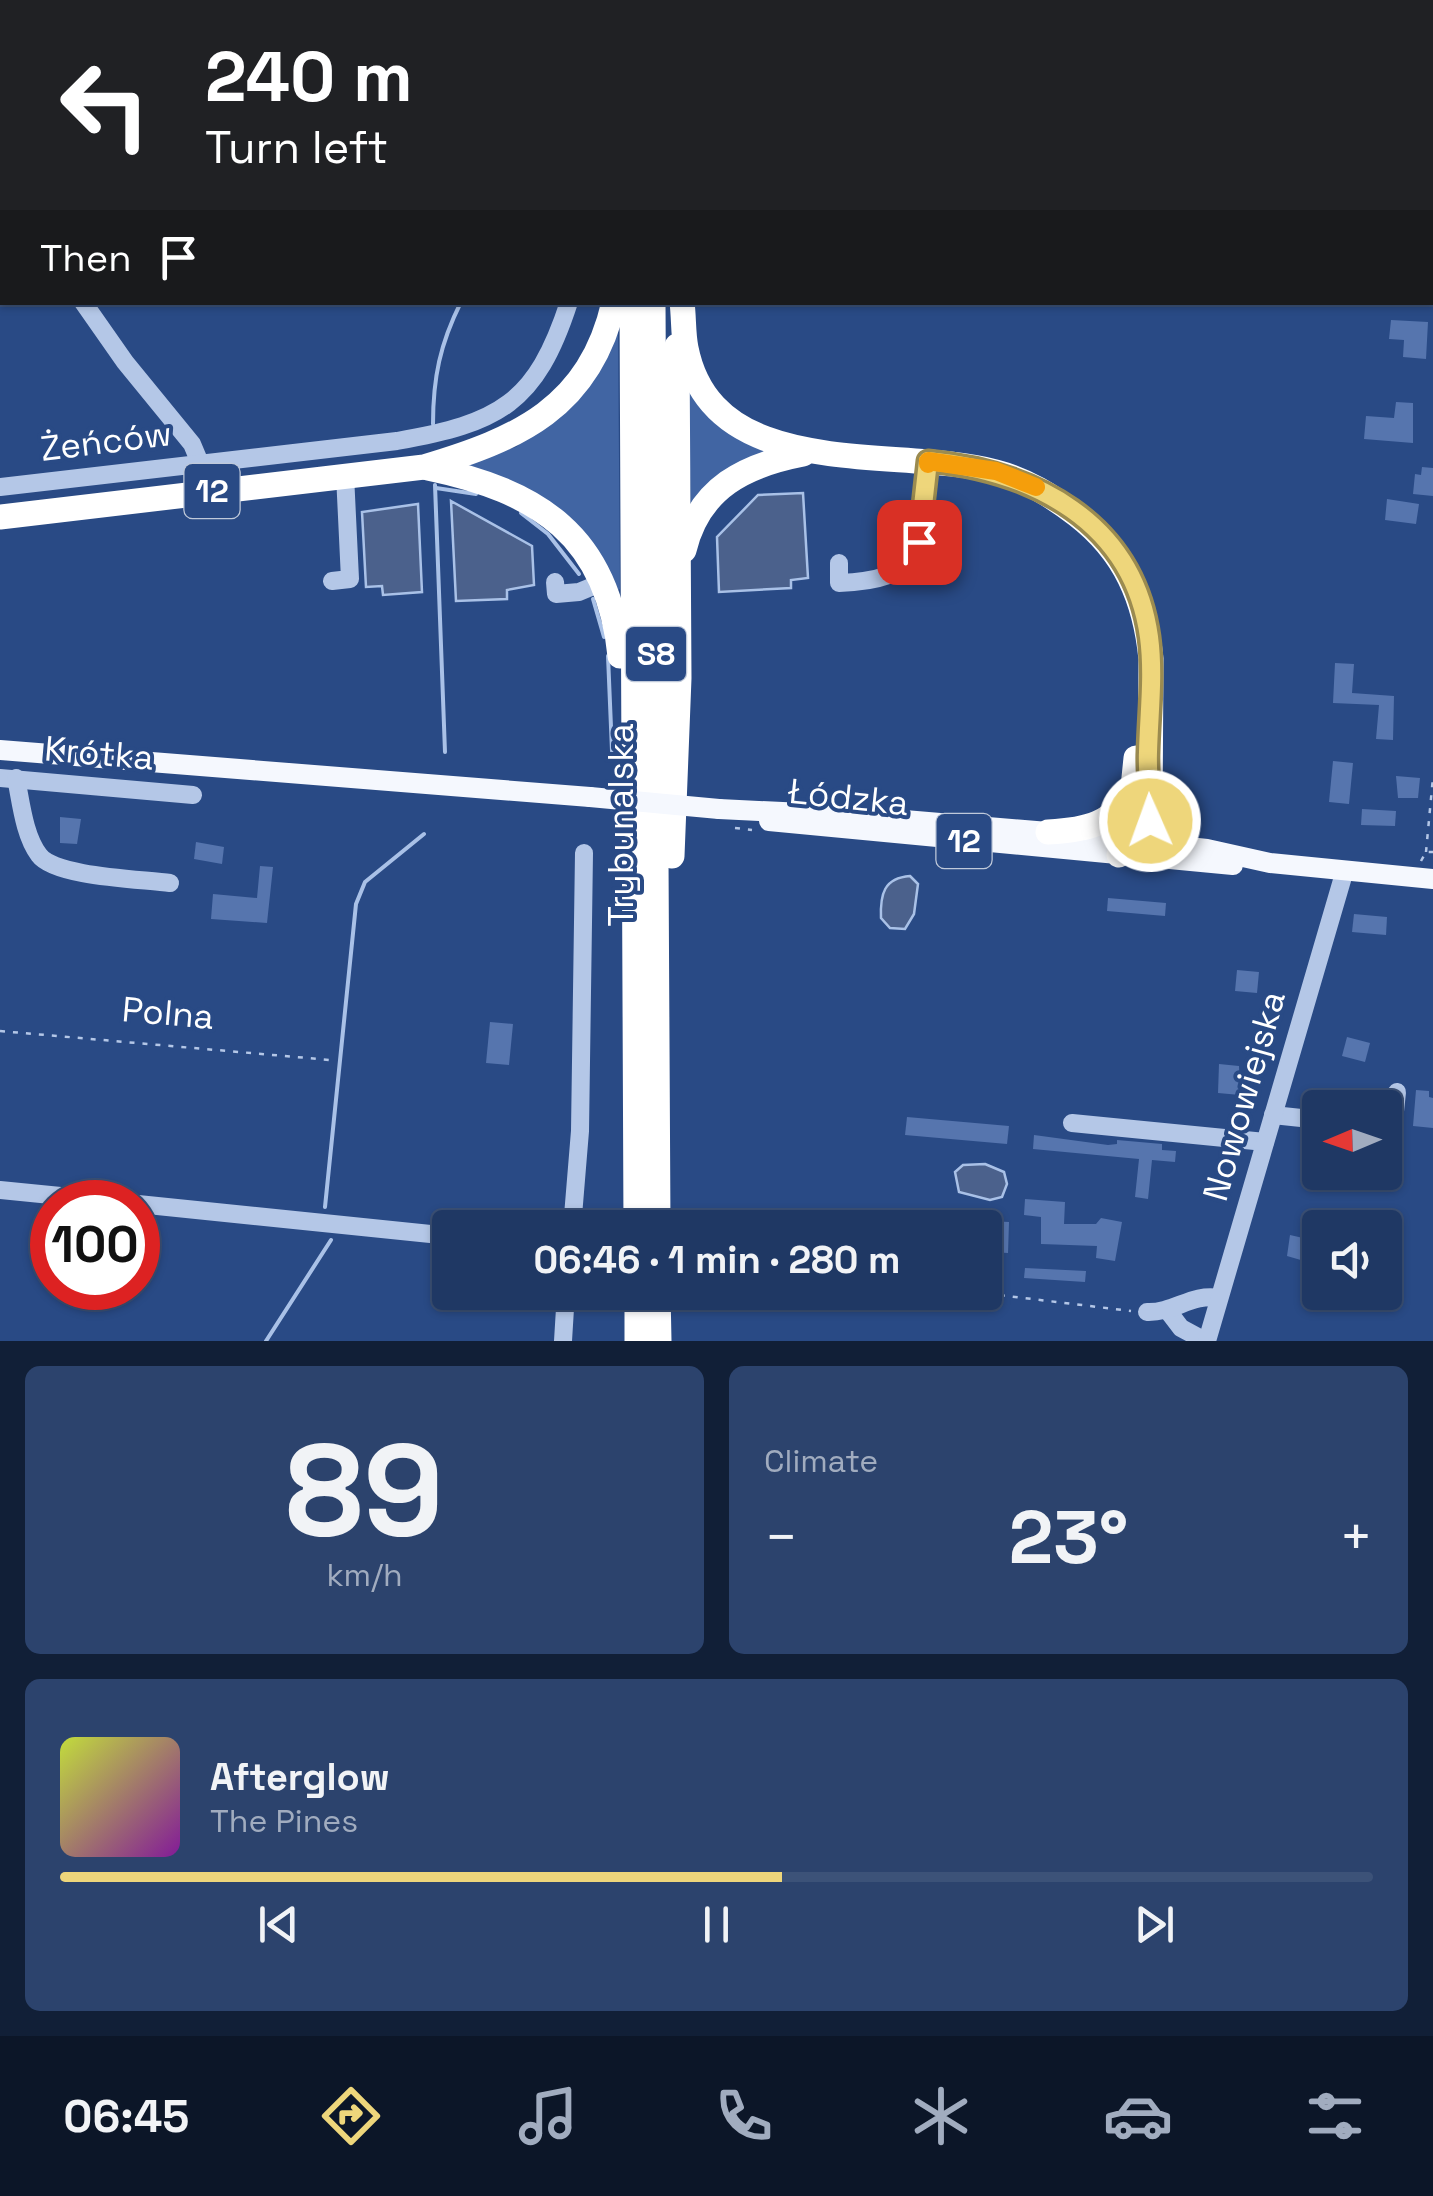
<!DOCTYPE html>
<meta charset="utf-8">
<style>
body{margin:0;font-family:"Space Grotesk",sans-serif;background:#2c436d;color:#f1f3f6;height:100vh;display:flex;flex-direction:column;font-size:38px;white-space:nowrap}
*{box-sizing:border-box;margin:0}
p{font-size:32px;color:#a1acbf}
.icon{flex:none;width:55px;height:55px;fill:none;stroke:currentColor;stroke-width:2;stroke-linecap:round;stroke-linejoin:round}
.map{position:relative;height:1341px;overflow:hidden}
.details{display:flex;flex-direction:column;gap:25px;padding:25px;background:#111f37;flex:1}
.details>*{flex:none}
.hud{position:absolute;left:0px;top:0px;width:1435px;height:305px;box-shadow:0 2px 8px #0004,0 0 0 2px #3c5278;background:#202124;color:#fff;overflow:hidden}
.needle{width:65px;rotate:268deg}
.tools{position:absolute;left:1302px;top:1090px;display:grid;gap:20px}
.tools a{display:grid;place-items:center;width:100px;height:100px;border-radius:10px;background:#1f3864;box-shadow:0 2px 8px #0004,0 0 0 2px #3c5278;font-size:50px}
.speed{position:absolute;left:30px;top:1180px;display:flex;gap:20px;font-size:50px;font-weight:700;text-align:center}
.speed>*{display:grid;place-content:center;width:130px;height:130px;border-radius:50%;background:#1f3864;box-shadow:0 2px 8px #0004,0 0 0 2px #3c5278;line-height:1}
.speed .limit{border:15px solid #d22;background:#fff;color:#111}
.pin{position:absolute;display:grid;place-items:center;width:85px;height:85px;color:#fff;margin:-42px;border-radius:20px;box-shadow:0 5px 15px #0006}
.me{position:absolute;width:110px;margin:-55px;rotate:358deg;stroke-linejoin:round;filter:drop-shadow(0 0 8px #0008)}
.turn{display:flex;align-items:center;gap:35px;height:210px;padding:0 40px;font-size:45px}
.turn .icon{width:130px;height:130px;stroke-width:2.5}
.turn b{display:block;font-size:70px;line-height:85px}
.then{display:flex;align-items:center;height:95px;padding:0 40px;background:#0003;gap:20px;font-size:38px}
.big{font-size:75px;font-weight:800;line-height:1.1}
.details .tile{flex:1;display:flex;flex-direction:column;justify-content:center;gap:15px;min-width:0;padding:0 35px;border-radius:15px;background:#2c436d}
.details .dial{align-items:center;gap:0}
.dial b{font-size:130px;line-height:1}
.song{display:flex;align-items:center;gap:30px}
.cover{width:120px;height:120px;border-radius:15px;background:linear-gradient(135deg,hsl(70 70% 55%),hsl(290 70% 35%))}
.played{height:10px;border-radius:5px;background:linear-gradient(90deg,#eed67b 55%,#3c5278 55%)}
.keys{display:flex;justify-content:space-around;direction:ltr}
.heat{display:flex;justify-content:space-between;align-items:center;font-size:55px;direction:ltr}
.details .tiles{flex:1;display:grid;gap:25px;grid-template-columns:1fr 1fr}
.tile:last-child{grid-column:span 2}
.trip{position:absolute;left:432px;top:1210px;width:570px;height:100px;border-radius:10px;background:#1f3864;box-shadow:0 2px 8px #0004,0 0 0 2px #3c5278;font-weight:800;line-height:100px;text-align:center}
.tab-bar{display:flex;height:160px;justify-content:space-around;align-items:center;background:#0c1628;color:#a1acbf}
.tab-bar .icon{width:70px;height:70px}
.tab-bar .on{color:#eed67b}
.tab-bar b{font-size:45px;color:#f1f3f6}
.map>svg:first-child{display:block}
.green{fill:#4165a3}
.water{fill:#4b618c;stroke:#a9c1e7;stroke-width:2.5}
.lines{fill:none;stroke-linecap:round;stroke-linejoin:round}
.stream{stroke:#a9c1e7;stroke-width:4}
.building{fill:#5675ae}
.path{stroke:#b4c7e7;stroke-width:2.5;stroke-dasharray:5 8;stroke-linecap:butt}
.minor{stroke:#b4c7e7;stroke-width:18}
.major{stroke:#f5f8fe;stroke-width:20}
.highway{stroke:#fff;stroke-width:25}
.major-bridge{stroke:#f5f8fe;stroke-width:20}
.route-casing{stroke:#9b8b50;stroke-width:25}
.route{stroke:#eed67b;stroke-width:18}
.slow{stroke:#f59e0b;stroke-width:18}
.labels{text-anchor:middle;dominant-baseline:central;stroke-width:8;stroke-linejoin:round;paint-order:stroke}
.shield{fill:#294a85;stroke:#bfc9da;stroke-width:2.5}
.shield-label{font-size:32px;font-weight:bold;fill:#fff}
.street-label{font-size:35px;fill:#fff;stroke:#294a85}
</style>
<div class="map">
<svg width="1433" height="1341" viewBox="0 0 1433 1341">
<rect width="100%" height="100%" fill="#294a85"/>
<g class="green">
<path d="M618,327L620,589L615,592L563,515L528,488L461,464L516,447L561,412Z"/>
<path d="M688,383L772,450L691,513Z"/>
</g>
<g class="water">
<path d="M803,493L808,578L791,580V588L719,592L717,537L758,495Z"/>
<path d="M451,501L532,546L534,585L507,590V599L456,601Z"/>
<path d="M418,504L422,592L383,595L382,586L366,587L362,512Z"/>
<path d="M910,876L918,884L914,914L905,929L890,928L881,918C880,894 884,878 910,876Z"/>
<path d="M985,1164L1004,1172L1007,1184L1002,1197L990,1200L959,1192L955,1172L963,1165Z"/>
</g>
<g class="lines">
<g class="stream">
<path d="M433,424C433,378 440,344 461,302"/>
<path d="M435,485L445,752"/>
<path d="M436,488L476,494"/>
<path d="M521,513L548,534L579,574"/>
<path d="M593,599L604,637"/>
<path d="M608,656L612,751"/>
<path d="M325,1207L356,904L365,882L424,834"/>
<path d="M266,1341L331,1240"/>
</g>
</g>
<g class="building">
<path d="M1391,320L1428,322L1426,359L1403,357L1404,340L1389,339Z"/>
<path d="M1396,402L1413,403V443L1364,439L1366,416L1394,418Z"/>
<path d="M1422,467L1433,468V496L1413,494L1415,474L1421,475Z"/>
<path d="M1387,499L1419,504L1416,524L1385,520Z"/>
<path d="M1335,663L1354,664L1352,693L1394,696L1393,740L1376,739L1379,705L1333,703Z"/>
<path d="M1333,761L1353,763L1349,804L1329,802Z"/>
<path d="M1396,776L1420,778L1418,798H1398Z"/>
<path d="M1362,809L1396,811L1395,826L1361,825Z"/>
<path d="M60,817L81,819L77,844L60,843Z"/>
<path d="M196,842L224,847L222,864L194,859Z"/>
<path d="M260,866L273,867L267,923L211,919L213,894L257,898Z"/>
<path d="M1108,898L1166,903L1165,916L1107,911Z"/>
<path d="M1354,914L1387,917L1386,935L1352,932Z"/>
<path d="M1237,970L1259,972L1257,993L1235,991Z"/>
<path d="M490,1022L513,1024L509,1065L486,1063Z"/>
<path d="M1347,1037L1370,1043L1365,1062L1342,1056Z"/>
<path d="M1219,1064L1239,1066L1240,1095L1218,1093Z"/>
<path d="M1416,1090L1429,1091V1097L1433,1098V1128L1413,1126Z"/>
<path d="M907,1117L1009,1126L1007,1144L905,1135Z"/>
<path d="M1034,1135L1108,1145L1117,1144V1140L1162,1144V1150L1176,1151L1175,1162L1152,1160L1148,1199L1135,1197L1139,1159L1033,1149Z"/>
<path d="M1025,1199L1065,1202L1064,1224H1096L1101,1218L1122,1222L1115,1261L1096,1258L1097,1246L1041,1244V1217L1024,1215Z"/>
<path d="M941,1208L981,1210L980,1228H941Z"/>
<path d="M990,1221L1009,1222L1008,1253L989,1252Z"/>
<path d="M1290,1235L1312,1240L1310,1247L1320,1251L1318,1265L1287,1256Z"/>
<path d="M1025,1268L1086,1271L1085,1282L1024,1278Z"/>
</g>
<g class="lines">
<g class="path">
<path d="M98,0V2"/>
<path d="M0,275L2,276"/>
<path d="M735,828L752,830"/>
<path d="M1426,852L1433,777"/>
<path d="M1421,861L1426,852H1433"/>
<path d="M0,1031L330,1060"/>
<path d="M974,1292L1131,1311"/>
</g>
<g class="minor">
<path d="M565,0V2"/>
<path d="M83,302L125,362L192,444L200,463"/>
<path d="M0,487L397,441C499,423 536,404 569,302"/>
<path d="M839,563V583C933,580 922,539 928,461"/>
<path d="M332,581L350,579L345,475"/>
<path d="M555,582L556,594L579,592L603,582"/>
<path d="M0,778L193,795"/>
<path d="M16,778C21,802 24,835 39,855C55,877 141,879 170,883"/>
<path d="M1273,1115L1320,1120"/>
<path d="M1072,1123L1265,1142"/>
<path d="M1385,1126L1394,1121L1397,1092"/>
<path d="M0,1190L121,1202"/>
<path d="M138,1204L450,1236"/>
<path d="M572,1228L580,1131L584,853"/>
<path d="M1168,1311L1181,1328L1205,1341"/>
<path d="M1147,1312C1174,1313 1192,1293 1219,1298"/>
<path d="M563,1341L566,1292"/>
<path d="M1207,1341L1345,870"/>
</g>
<g class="major">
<path d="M0,750L590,797"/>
<path d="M719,809L845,815L1048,832L1207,849L1270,863L1433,879"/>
<path d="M769,821L1233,865"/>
</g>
<g class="highway">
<path d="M624,0V2"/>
<path d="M647,0V2"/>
<path d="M670,0V2"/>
<path d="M632,302L636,1228"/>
<path d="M653,302L658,1228"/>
<path d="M682,302C684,318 683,334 686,348C713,485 898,445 996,472C1027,480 1052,496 1077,515C1125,552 1145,599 1151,659L1150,821L1139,843L1119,855"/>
<path d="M428,468C538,491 608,535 620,656"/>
<path d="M0,517L424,467C518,439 590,408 614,302"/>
<path d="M684,550C699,487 746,465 803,454"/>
<path d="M1150,807L1163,831L1180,846"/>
<path d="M1048,832C1086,830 1115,825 1131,787"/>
<path d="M672,856L679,678L677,346"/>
<path d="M1135,856L1129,827L1136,758"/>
<path d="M637,1292V1341"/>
<path d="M658,1292L659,1341"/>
</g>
<path class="major-bridge" d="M590,797L719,809"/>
</g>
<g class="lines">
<defs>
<path id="route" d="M919,542L928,461C1033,471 1133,521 1149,637C1154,675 1149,713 1148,752C1147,775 1151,798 1150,821"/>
</defs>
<use href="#route" class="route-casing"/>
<use href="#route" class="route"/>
<path class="slow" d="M928,464V461L996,471L1036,487"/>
</g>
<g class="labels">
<g class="shield">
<rect x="184.5" y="464" width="55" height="54" rx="8"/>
<rect x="626" y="627" width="60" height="54" rx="8"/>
<rect x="936.5" y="814" width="55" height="54" rx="8"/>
</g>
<g class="shield-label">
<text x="212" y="491">12</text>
<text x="656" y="654">S8</text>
<text x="964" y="841">12</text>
</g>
<g class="street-label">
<text transform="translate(106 441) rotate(-7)">Żeńców</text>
<text transform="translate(99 753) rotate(5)">Krótka</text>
<text transform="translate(848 797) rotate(6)">Łódzka</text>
<text transform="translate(621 825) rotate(-90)">Trybunalska</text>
<text transform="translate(168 1013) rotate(5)">Polna</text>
<text transform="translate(1244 1096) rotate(-74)">Nowowiejska</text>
</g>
</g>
</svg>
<div class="tools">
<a><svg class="needle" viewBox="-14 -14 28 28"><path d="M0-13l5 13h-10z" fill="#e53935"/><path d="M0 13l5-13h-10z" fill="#a1acbf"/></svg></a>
<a><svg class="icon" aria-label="sound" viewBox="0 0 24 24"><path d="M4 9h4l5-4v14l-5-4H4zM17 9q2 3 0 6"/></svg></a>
</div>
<div class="speed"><div class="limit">100</div></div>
<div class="pin" style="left:919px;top:542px;background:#d93025"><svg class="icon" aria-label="arrive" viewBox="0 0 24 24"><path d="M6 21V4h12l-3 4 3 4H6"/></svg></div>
<svg class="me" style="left:1150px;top:821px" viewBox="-20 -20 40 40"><circle r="17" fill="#eed67b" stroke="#fff" stroke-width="3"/><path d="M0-11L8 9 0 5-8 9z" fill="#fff"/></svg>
<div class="trip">06:46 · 1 min · 280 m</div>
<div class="hud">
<div class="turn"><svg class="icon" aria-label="left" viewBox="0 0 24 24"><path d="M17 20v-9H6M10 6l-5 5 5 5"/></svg><div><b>240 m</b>Turn left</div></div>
<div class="then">Then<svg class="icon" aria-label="arrive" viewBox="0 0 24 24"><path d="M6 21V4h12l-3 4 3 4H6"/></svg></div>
</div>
</div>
<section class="details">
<div class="tiles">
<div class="tile dial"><b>89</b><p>km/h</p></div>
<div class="tile"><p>Climate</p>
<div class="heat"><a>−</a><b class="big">23°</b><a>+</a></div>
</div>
<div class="tile">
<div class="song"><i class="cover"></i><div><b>Afterglow</b><p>The Pines</p></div></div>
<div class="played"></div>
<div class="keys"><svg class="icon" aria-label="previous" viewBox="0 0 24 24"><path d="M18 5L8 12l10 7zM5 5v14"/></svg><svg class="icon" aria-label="pause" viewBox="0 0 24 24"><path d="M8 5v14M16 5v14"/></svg><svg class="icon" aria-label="next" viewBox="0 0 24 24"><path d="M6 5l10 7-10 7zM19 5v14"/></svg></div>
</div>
</div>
</section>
<nav class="tab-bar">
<b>06:45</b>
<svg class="icon on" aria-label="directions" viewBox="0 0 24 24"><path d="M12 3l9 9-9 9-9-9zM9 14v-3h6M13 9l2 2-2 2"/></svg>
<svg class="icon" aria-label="music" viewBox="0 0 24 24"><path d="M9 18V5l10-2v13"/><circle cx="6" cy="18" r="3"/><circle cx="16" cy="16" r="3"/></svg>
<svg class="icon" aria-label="phone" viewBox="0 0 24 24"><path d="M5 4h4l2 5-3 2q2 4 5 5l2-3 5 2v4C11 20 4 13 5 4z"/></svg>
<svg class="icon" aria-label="climate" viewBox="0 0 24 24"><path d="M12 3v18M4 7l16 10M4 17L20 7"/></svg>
<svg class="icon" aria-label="car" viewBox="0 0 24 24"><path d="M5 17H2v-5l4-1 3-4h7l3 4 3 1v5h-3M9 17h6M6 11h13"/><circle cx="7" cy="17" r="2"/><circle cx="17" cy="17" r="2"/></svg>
<svg class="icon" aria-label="filters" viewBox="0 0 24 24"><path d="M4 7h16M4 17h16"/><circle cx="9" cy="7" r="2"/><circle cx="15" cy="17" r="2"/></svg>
</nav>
